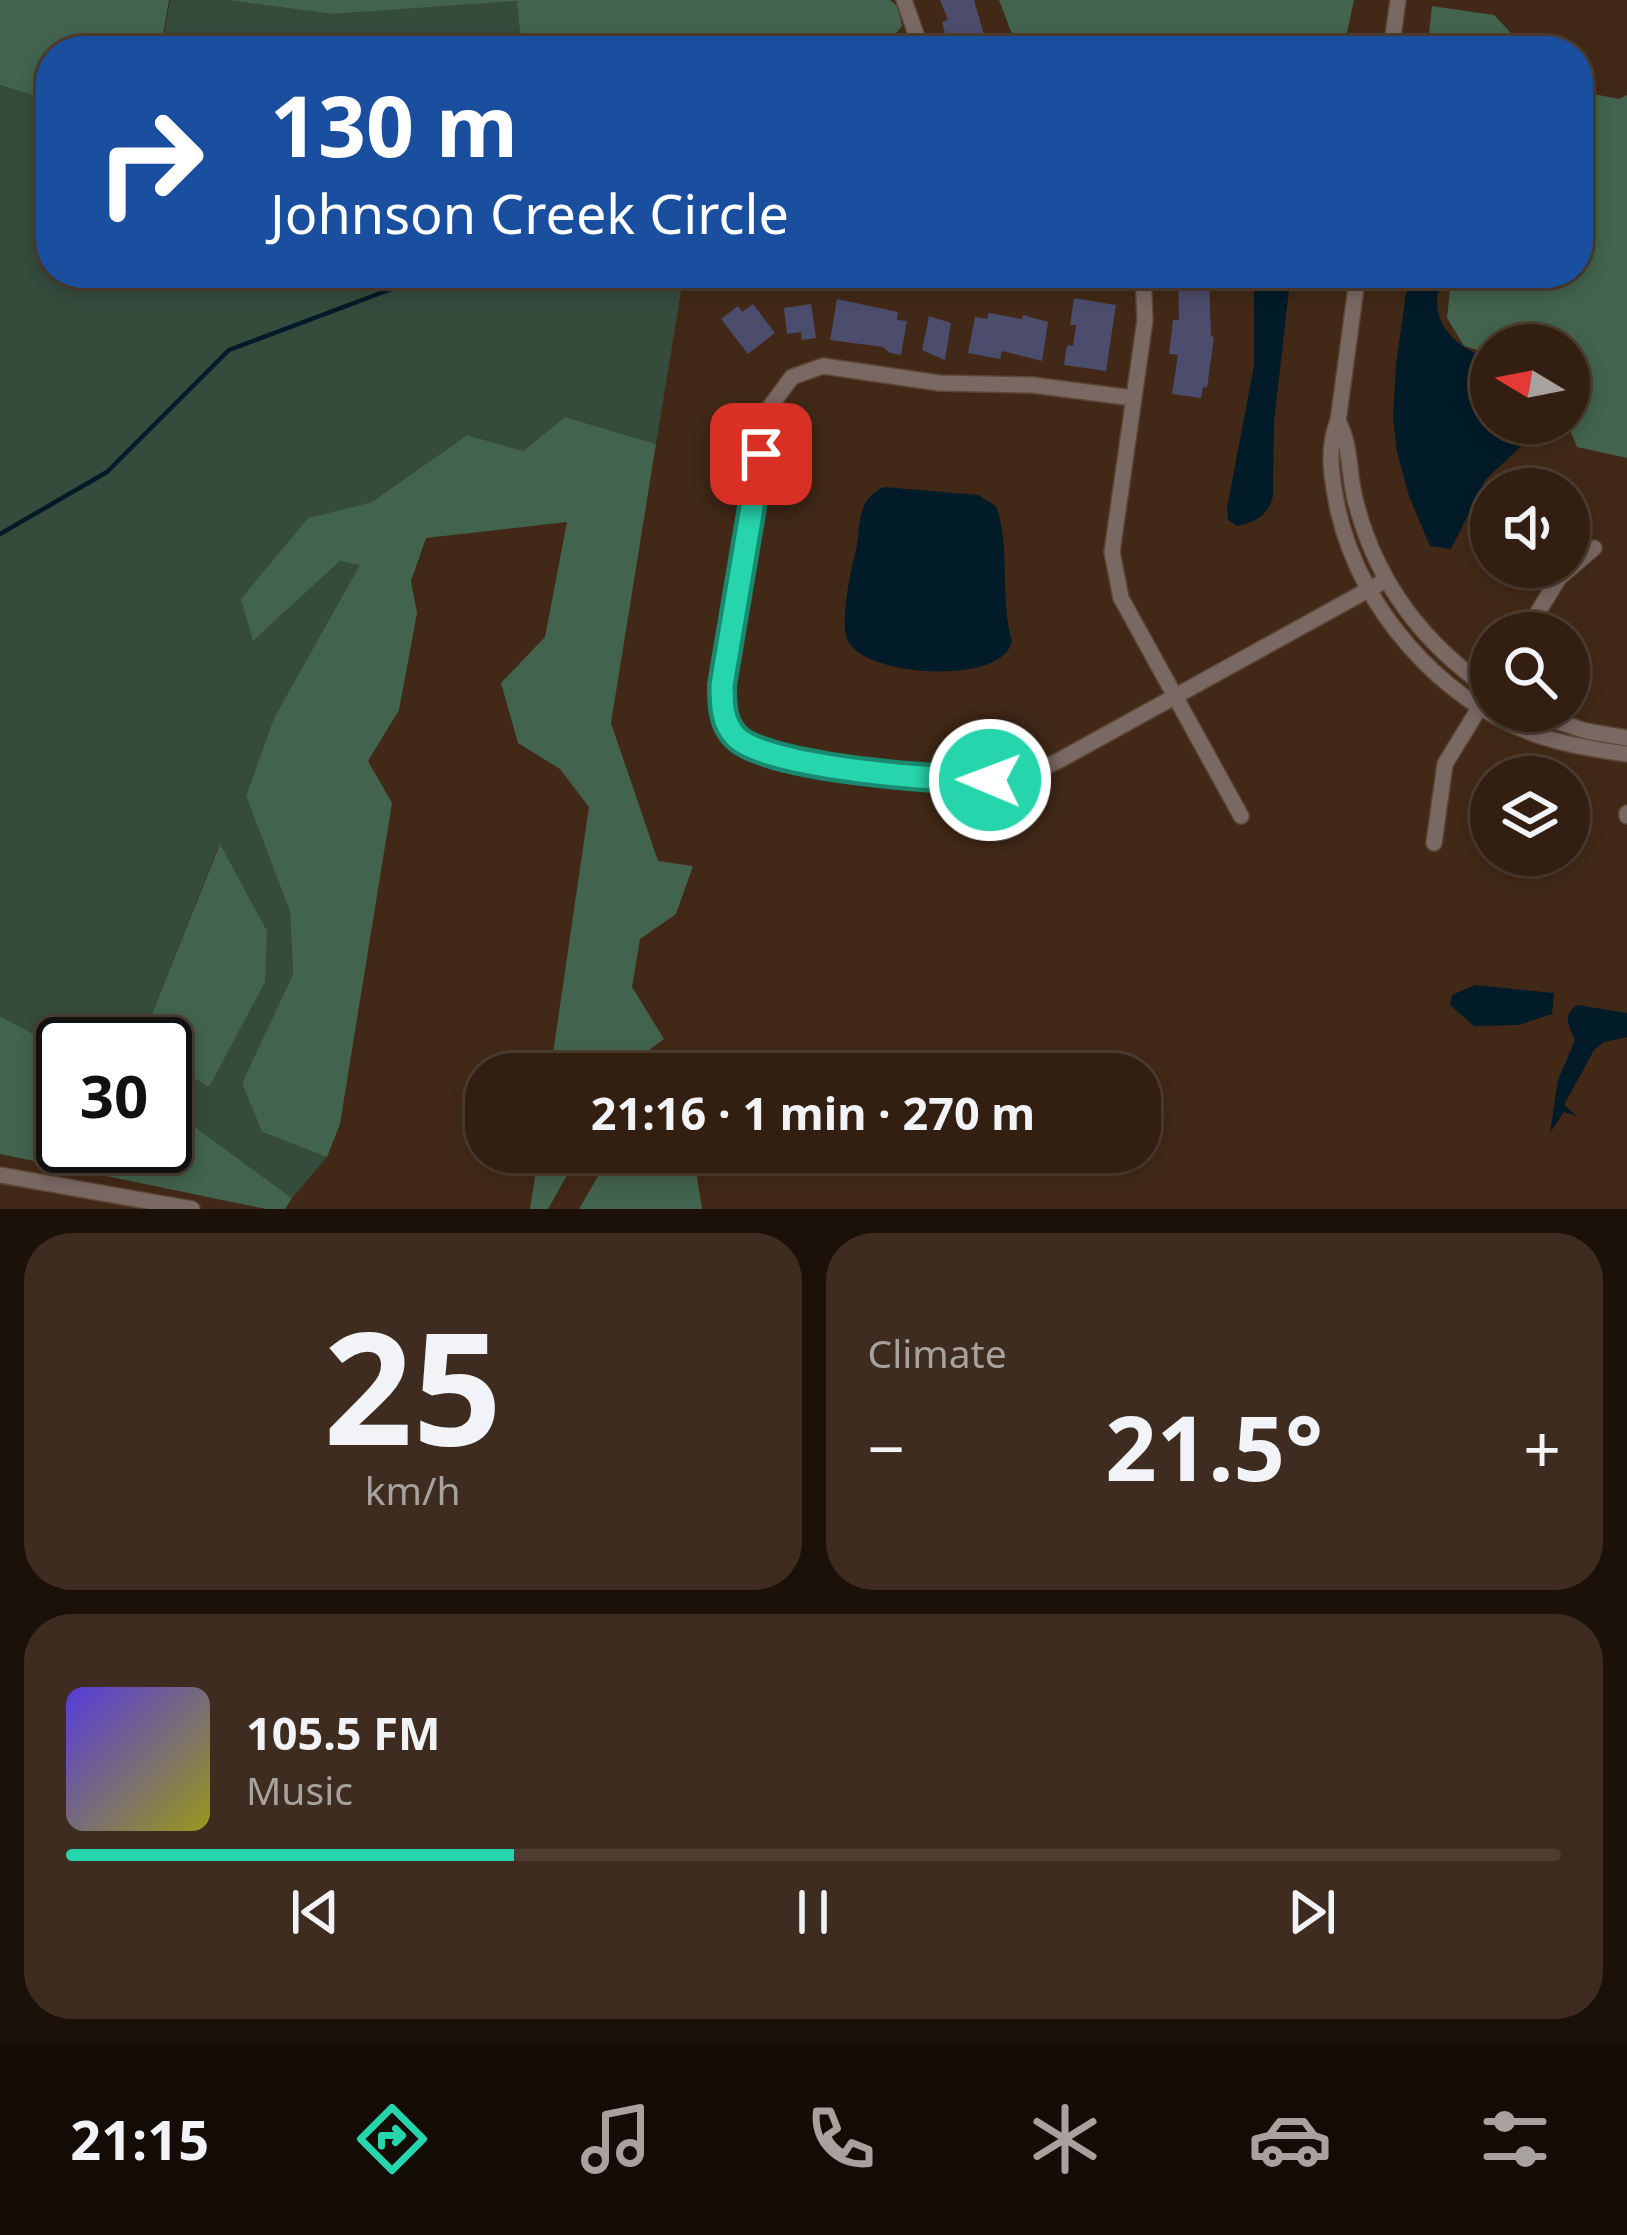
<!DOCTYPE html>
<meta charset="utf-8">
<style>
body{margin:0;font-family:"Noto Sans",sans-serif;background:#3d2c1f;color:#f1f3f6;height:100vh;display:flex;flex-direction:column;font-size:45px;white-space:nowrap}
*{box-sizing:border-box;margin:0}
p{font-size:39px;color:#a8a29f}
.icon{flex:none;width:66px;height:66px;fill:none;stroke:currentColor;stroke-width:2;stroke-linecap:round;stroke-linejoin:round}
.map{position:relative;height:1209px;overflow:hidden}
.drawer{display:flex;flex-direction:column;gap:24px;padding:24px;background:#1c1109;flex:1}
.drawer>*{flex:none}
.top-card{position:absolute;left:36px;top:36px;width:1557px;height:252px;border-radius:48px;box-shadow:0 6px 18px #0003,0 0 0 3px #4d3d31;background:#1a4fa0;color:#fff;overflow:hidden}
.needle{width:78px;rotate:280deg}
.fabs{position:absolute;left:1470px;top:324px;display:grid;gap:24px}
.fabs a{display:grid;place-items:center;width:120px;height:120px;border-radius:50%;background:#321f11;box-shadow:0 6px 18px #0003,0 0 0 3px #4d3d31;font-size:60px}
.speed{position:absolute;left:36px;top:1017px;display:flex;gap:24px;font-size:60px;font-weight:700;text-align:center}
.speed>*{display:grid;place-content:center;width:156px;height:156px;border-radius:50%;background:#321f11;box-shadow:0 6px 18px #0003,0 0 0 3px #4d3d31;line-height:1}
.speed .limit{border:6px solid #111;border-radius:18px;background:#fff;color:#111}
.pin{position:absolute;display:grid;place-items:center;width:102px;height:102px;color:#fff;margin:-51px;border-radius:24px;box-shadow:0 6px 18px #0006}
.me{position:absolute;width:132px;margin:-66px;rotate:271deg;stroke-linejoin:round;filter:drop-shadow(0 0 9px #0008)}
.turn{display:flex;align-items:center;gap:42px;height:252px;padding:0 36px;font-size:54px}
.turn .icon{width:156px;height:156px;stroke-width:2.5}
.turn b{display:block;font-size:84px;line-height:102px}
.big{font-size:90px;font-weight:700;line-height:1.1}
.drawer .card{flex:1;display:flex;flex-direction:column;justify-content:center;gap:18px;min-width:0;padding:0 42px;border-radius:48px;background:#3d2c1f}
.drawer .dial{align-items:center;gap:0}
.dial b{font-size:156px;line-height:1}
.song{display:flex;align-items:center;gap:36px}
.cover{width:144px;height:144px;border-radius:18px;background:linear-gradient(135deg,hsl(250 70% 55%),hsl(60 70% 35%))}
.played{height:12px;border-radius:6px;background:linear-gradient(90deg,#27d5ad 30%,#4d3d31 30%)}
.keys{display:flex;justify-content:space-around;direction:ltr}
.heat{display:flex;justify-content:space-between;align-items:center;font-size:66px;direction:ltr}
.drawer .tiles{flex:1;display:grid;gap:24px;grid-template-columns:1fr 1fr}
.card:last-child{grid-column:span 2}
.trip{position:absolute;left:465px;top:1053px;width:696px;height:120px;border-radius:48px;background:#321f11;box-shadow:0 6px 18px #0003,0 0 0 3px #4d3d31;font-weight:700;line-height:120px;text-align:center}
.tab-bar{display:flex;height:192px;justify-content:space-around;align-items:center;background:#140c07;color:#a8a29f}
.tab-bar .icon{width:84px;height:84px}
.tab-bar .on{color:#27d5ad}
.tab-bar b{font-size:54px;color:#f1f3f6}
.map>svg:first-child{display:block}
.green{fill:#354b3c}
.forest{fill:#42634d}
.water{fill:#011b29}
.lines{fill:none;stroke-linecap:round;stroke-linejoin:round}
.stream{stroke:#011b29;stroke-width:4.5}
.building{fill:#4c4c6c}
.minor-casing{stroke:#5c4534;stroke-width:18}
.minor{stroke:#7a6863;stroke-width:15}
.route-casing{stroke:#198a70;stroke-width:30}
.route{stroke:#27d5ad;stroke-width:21}
</style>
<div class="map">
<svg width="1627" height="1209" viewBox="0 0 1627 1209">
<rect width="100%" height="100%" fill="#422917"/>
<g class="green">
<path d="M170,0H226L333,14L518,1L522,51H161Z"/>
<path d="M0,85L51,101V273H684L656,444L565,417L523,451L467,435L372,502L308,518L254,640L341,560L361,565L274,718L246,796L290,912L293,974L242,1083L262,1132L327,1157L292,1198L165,1105V1061L209,1087L219,845L140,1044H63V1050L0,1016Z"/>
</g>
<g class="forest">
<path d="M0,0H169L160,51H51V101L0,85Z"/>
<path d="M226,0H890L898,7L902,26L882,51H522L517,1L333,14Z"/>
<path d="M999,0H1354L1343,51H1026L1015,42Z"/>
<path d="M1432,6L1494,15L1528,51H1427Z"/>
<path d="M1578,91L1619,99L1627,95V458L1577,447L1567,423L1569,345H1491V354L1464,346L1447,318L1451,280L1460,273H1578Z"/>
<path d="M565,417L656,444L611,723L658,861L693,866L676,914L640,939L632,987L664,1039L630,1064L625,1074H550L589,807L560,769L518,743L501,683L545,637L567,522L426,538L411,581L417,613L399,710L368,761L392,803L340,1124L327,1157L262,1132L242,1083L293,974L290,912L246,796L274,718L360,565L340,561L253,641L241,599L308,518L372,502L467,435L523,451Z"/>
<path d="M220,844L267,931L265,982L209,1087L165,1061V1044H140Z"/>
<path d="M0,1016L63,1050V1146H165V1105L292,1198L285,1209H266L0,1154Z"/>
<path d="M539,1152H580L548,1209H530Z"/>
<path d="M612,1152H693L702,1209H579Z"/>
</g>
<g class="water">
<path d="M1254,273H1291L1274,421L1273,496C1268,516 1256,522 1237,526L1228,520L1227,508L1254,366Z"/>
<path d="M1409,273H1445C1422,317 1452,346 1491,360V423H1546L1486,479L1451,549L1430,546L1409,496L1397,452L1393,418L1396,364Z"/>
<path d="M884,487L978,495L996,506C1011,546 999,595 1012,641C1003,686 865,677 848,641C839,624 851,569 856,550C861,525 856,499 884,487Z"/>
<path d="M1475,985L1554,993L1552,1014L1519,1025L1474,1026L1450,1005L1452,995Z"/>
<path d="M1577,1005L1627,1013V1037L1604,1042L1594,1050L1564,1105L1577,1116L1564,1112L1550,1133L1558,1080L1575,1040C1570,1027 1561,1016 1577,1005Z"/>
</g>
<g class="lines">
<path class="stream" d="M0,534L107,472L229,350L434,273"/>
</g>
<g class="building">
<path d="M940,0H974L987,46L950,51L942,22L948,20Z"/>
<path d="M1209,278L1211,336L1214,337L1207,388L1203,387L1201,398L1172,394L1178,355L1169,354L1173,320H1179L1178,279Z"/>
<path d="M1074,298L1116,305L1106,371L1064,365L1067,345L1073,346L1076,325H1070Z"/>
<path d="M837,299L898,312L897,320L907,321L901,355L890,353L883,347L830,340Z"/>
<path d="M753,304L775,333L748,354L721,319L738,306L742,312Z"/>
<path d="M811,304L816,338L802,340L801,332L787,334L784,308Z"/>
<path d="M989,313L1022,319L1023,315L1048,322L1042,361L1002,351L1000,359L968,353L975,317L987,319Z"/>
<path d="M929,316L951,323L945,360L922,350Z"/>
</g>
<g class="lines">
<defs>
<g id="minor">
<path d="M904,0L922,51"/>
<path d="M1391,51L1398,0"/>
<path d="M1143,273L1145,320L1112,552L1121,598L1241,816"/>
<path d="M1358,273L1338,421C1326,448 1332,481 1338,510C1361,610 1440,700 1537,735C1566,745 1597,750 1627,754"/>
<path d="M1133,398L1032,385L939,383L823,366L792,377L769,408L722,685V711L733,734L763,753L941,781L1024,776L1058,761L1386,580"/>
<path d="M1338,421C1352,447 1348,475 1356,503C1377,584 1423,644 1491,690"/>
<path d="M1525,633L1559,578L1594,548"/>
<path d="M1526,711L1586,731L1627,738"/>
<path d="M1627,813V816"/>
<path d="M1434,843L1445,764L1486,697"/>
<path d="M0,1175L192,1209"/>
</g>
</defs>
<use href="#minor" class="minor-casing"/>
<use href="#minor" class="minor"/>
</g>
<g class="lines">
<defs>
<path id="route" d="M761,454L722,685C722,704 722,723 736,737C767,768 943,781 990,780"/>
</defs>
<use href="#route" class="route-casing"/>
<use href="#route" class="route"/>
</g>
</svg>
<div class="fabs">
<a><svg class="needle" viewBox="-14 -14 28 28"><path d="M0-13l5 13h-10z" fill="#e53935"/><path d="M0 13l5-13h-10z" fill="#a8a29f"/></svg></a>
<a><svg class="icon" aria-label="sound" viewBox="0 0 24 24"><path d="M4 9h4l5-4v14l-5-4H4zM17 9q2 3 0 6"/></svg></a>
<a><svg class="icon" aria-label="search" viewBox="0 0 24 24"><circle cx="10" cy="10" r="6"/><path d="M15 15l6 6"/></svg></a>
<a><svg class="icon" aria-label="layers" viewBox="0 0 24 24"><path d="M12 4l9 5-9 5-9-5zM3 14l9 5 9-5"/></svg></a>
</div>
<div class="speed"><div class="limit">30</div></div>
<div class="pin" style="left:761px;top:454px;background:#d93025"><svg class="icon" aria-label="arrive" viewBox="0 0 24 24"><path d="M6 21V4h12l-3 4 3 4H6"/></svg></div>
<svg class="me" style="left:990px;top:780px" viewBox="-20 -20 40 40"><circle r="17" fill="#27d5ad" stroke="#fff" stroke-width="3"/><path d="M0-11L8 9 0 5-8 9z" fill="#fff"/></svg>
<div class="trip">21:16 · 1 min · 270 m</div>
<div class="top-card">
<div class="turn"><svg class="icon" aria-label="right" viewBox="0 0 24 24"><path d="M7 20v-9h11M14 6l5 5-5 5"/></svg><div><b>130 m</b>Johnson Creek Circle</div></div>
</div>
</div>
<section class="drawer">
<div class="tiles">
<div class="card dial"><b>25</b><p>km/h</p></div>
<div class="card"><p>Climate</p>
<div class="heat"><a>−</a><b class="big">21.5°</b><a>+</a></div>
</div>
<div class="card">
<div class="song"><i class="cover"></i><div><b>105.5 FM</b><p>Music</p></div></div>
<div class="played"></div>
<div class="keys"><svg class="icon" aria-label="previous" viewBox="0 0 24 24"><path d="M18 5L8 12l10 7zM5 5v14"/></svg><svg class="icon" aria-label="pause" viewBox="0 0 24 24"><path d="M8 5v14M16 5v14"/></svg><svg class="icon" aria-label="next" viewBox="0 0 24 24"><path d="M6 5l10 7-10 7zM19 5v14"/></svg></div>
</div>
</div>
</section>
<nav class="tab-bar">
<b>21:15</b>
<svg class="icon on" aria-label="directions" viewBox="0 0 24 24"><path d="M12 3l9 9-9 9-9-9zM9 14v-3h6M13 9l2 2-2 2"/></svg>
<svg class="icon" aria-label="music" viewBox="0 0 24 24"><path d="M9 18V5l10-2v13"/><circle cx="6" cy="18" r="3"/><circle cx="16" cy="16" r="3"/></svg>
<svg class="icon" aria-label="phone" viewBox="0 0 24 24"><path d="M5 4h4l2 5-3 2q2 4 5 5l2-3 5 2v4C11 20 4 13 5 4z"/></svg>
<svg class="icon" aria-label="climate" viewBox="0 0 24 24"><path d="M12 3v18M4 7l16 10M4 17L20 7"/></svg>
<svg class="icon" aria-label="car" viewBox="0 0 24 24"><path d="M5 17H2v-5l4-1 3-4h7l3 4 3 1v5h-3M9 17h6M6 11h13"/><circle cx="7" cy="17" r="2"/><circle cx="17" cy="17" r="2"/></svg>
<svg class="icon" aria-label="filters" viewBox="0 0 24 24"><path d="M4 7h16M4 17h16"/><circle cx="9" cy="7" r="2"/><circle cx="15" cy="17" r="2"/></svg>
</nav>
